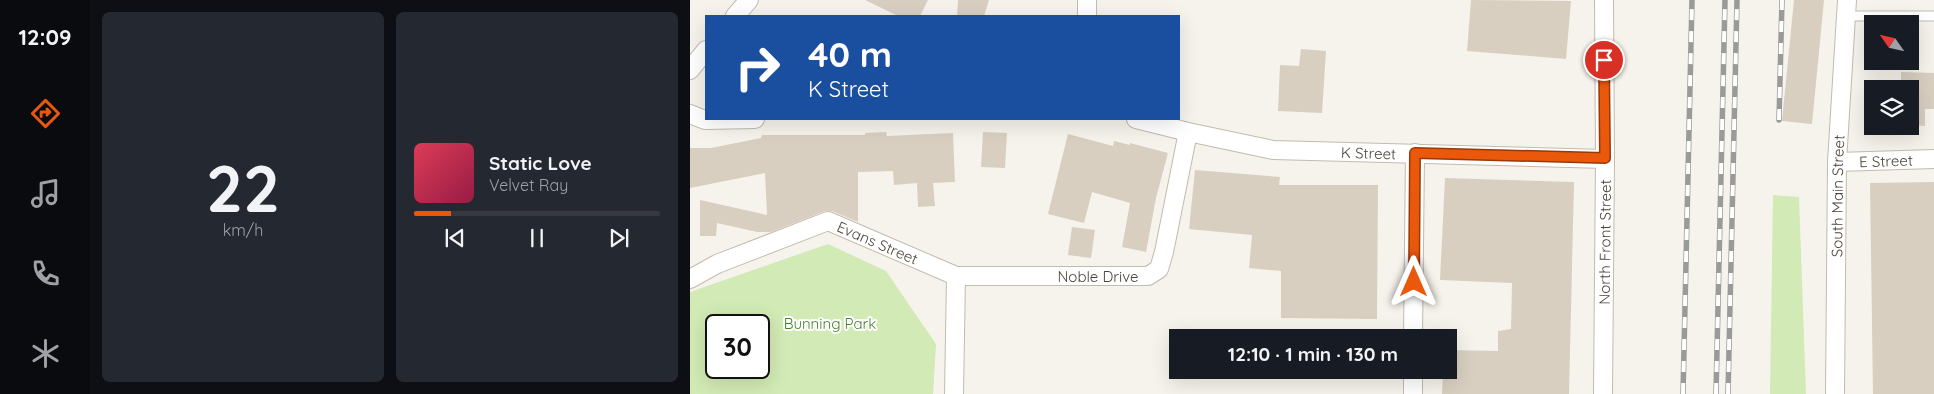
<!DOCTYPE html>
<meta charset="utf-8">
<style>
body{margin:0;font-family:Quicksand,sans-serif;background:#242831;color:#f1f3f6;height:100vh;display:flex;flex-direction:column;font-size:19px;white-space:nowrap}
*{box-sizing:border-box;margin:0}
p{font-size:16px;color:#9ea1a6}
.icon{flex:none;width:28px;height:28px;fill:none;stroke:currentColor;stroke-width:2;stroke-linecap:round;stroke-linejoin:round}
.map{position:relative;flex:1;overflow:hidden}
.side{display:flex;flex-direction:column;gap:12px;padding:12px;background:#0d0f14;width:600px}
.side>*{flex:none}
.guide{position:absolute;left:15px;top:15px;width:475px;height:105px;border-radius:0px;box-shadow:0 5px 20px #0002;background:#1a4fa0;color:#fff;overflow:hidden}
.needle{width:32px;rotate:304deg}
.buttons{position:absolute;left:1174px;top:15px;display:grid;gap:10px}
.buttons a{display:grid;place-items:center;width:55px;height:55px;border-radius:0px;background:#171b24;box-shadow:0 5px 20px #0002;font-size:25px}
.speed{position:absolute;left:15px;top:314px;display:flex;gap:10px;font-size:25px;font-weight:700;text-align:center}
.speed>*{display:grid;place-content:center;width:65px;height:65px;border-radius:50%;background:#171b24;box-shadow:0 5px 20px #0002;line-height:1}
.speed .limit{border:2px solid #111;border-radius:8px;background:#fff;color:#111}
.pin{position:absolute;display:grid;place-items:center;width:42px;height:42px;color:#fff;margin:-21px;border:2px solid #fff;border-radius:50%;box-shadow:0 1px 5px #0007}
.me{position:absolute;width:55px;margin:-28px;rotate:0deg;stroke-linejoin:round;filter:drop-shadow(0 0 4px #0008)}
.turn{display:flex;align-items:center;gap:18px;height:105px;padding:0 20px;font-size:22px}
.turn .icon{width:65px;height:65px;stroke-width:2.5}
.turn b{display:block;font-size:35px;line-height:42px}
.side .widget{flex:1;display:flex;flex-direction:column;justify-content:center;gap:8px;min-width:0;padding:0 18px;border-radius:8px;background:#242831}
.side .dial{align-items:center;gap:0}
.dial b{font-size:65px;line-height:1}
.song{display:flex;align-items:center;gap:15px}
.cover{width:60px;height:60px;border-radius:8px;background:linear-gradient(135deg,hsl(350 70% 55%),hsl(340 70% 35%))}
.played{height:5px;border-radius:2px;background:linear-gradient(90deg,#ea580c 15%,#363941 15%)}
.keys{display:flex;justify-content:space-around;direction:ltr}
.side .tiles{flex:1;display:grid;gap:12px;grid-template-columns:repeat(2,1fr)}
.trip{position:absolute;left:479px;top:329px;width:288px;height:50px;border-radius:0px;background:#171b24;box-shadow:0 5px 20px #0002;font-weight:800;line-height:50px;text-align:center}
main{display:flex;flex:1;min-height:0}
.dock{display:flex;flex-direction:column;width:90px;justify-content:space-around;align-items:center;background:#090b0e;color:#9ea1a6}
.dock .icon{width:35px;height:35px}
.dock .current{color:#ea580c}
.dock b{font-size:22px;color:#f1f3f6}
.map>svg:first-child{display:block}
.green{fill:#d2eab5;fill-rule:evenodd}
.building{fill:#d8cfc1}
.lines{fill:none;stroke-linecap:round;stroke-linejoin:round}
.lane-casing{stroke:#c2bbae;stroke-width:11}
.street-casing{stroke:#c2bbae;stroke-width:20}
.lane{stroke:#fff;stroke-width:9}
.street{stroke:#fff;stroke-width:18}
.rail-casing{stroke:#9a9a9a;stroke-width:5.5}
.rail{stroke:#fff;stroke-width:4;stroke-dasharray:11;stroke-linecap:butt}
.route-casing{stroke:#983908;stroke-width:12}
.route{stroke:#ea580c;stroke-width:9}
.labels{text-anchor:middle;dominant-baseline:central;stroke-width:4;stroke-linejoin:round;paint-order:stroke}
.street-label{font-size:15px;fill:#4b4439;stroke:#fff}
.park-label{font-size:15px;fill:#4a7f2a;stroke:#fff}
</style>
<main>
<nav class="dock">
<b>12:09</b>
<svg class="icon current" aria-label="directions" viewBox="0 0 24 24"><path d="M12 3l9 9-9 9-9-9zM9 14v-3h6M13 9l2 2-2 2"/></svg>
<svg class="icon" aria-label="music" viewBox="0 0 24 24"><path d="M9 18V5l10-2v13"/><circle cx="6" cy="18" r="3"/><circle cx="16" cy="16" r="3"/></svg>
<svg class="icon" aria-label="phone" viewBox="0 0 24 24"><path d="M5 4h4l2 5-3 2q2 4 5 5l2-3 5 2v4C11 20 4 13 5 4z"/></svg>
<svg class="icon" aria-label="climate" viewBox="0 0 24 24"><path d="M12 3v18M4 7l16 10M4 17L20 7"/></svg>
</nav>
<section class="side">
<div class="tiles">
<div class="widget dial"><b>22</b><p>km/h</p></div>
<div class="widget">
<div class="song"><i class="cover"></i><div><b>Static Love</b><p>Velvet Ray</p></div></div>
<div class="played"></div>
<div class="keys"><svg class="icon" aria-label="previous" viewBox="0 0 24 24"><path d="M18 5L8 12l10 7zM5 5v14"/></svg><svg class="icon" aria-label="pause" viewBox="0 0 24 24"><path d="M8 5v14M16 5v14"/></svg><svg class="icon" aria-label="next" viewBox="0 0 24 24"><path d="M6 5l10 7-10 7zM19 5v14"/></svg></div>
</div>
</div>
</section>
<div class="map">
<svg width="1244" height="394" viewBox="0 0 1244 394">
<rect width="100%" height="100%" fill="#f6f3ec"/>
<g class="green">
<path d="M1083,195L1109,197L1116,394H1080Z"/>
<path d="M138,244L196,271L246,344L243,394H0V292ZM26,325H69V368H26Z"/>
</g>
<g class="building">
<path d="M175,0H238L230,16H208Z"/>
<path d="M268,0H299L294,16H267Z"/>
<path d="M781,0L881,1L876,59L777,51Z"/>
<path d="M1104,0H1134L1122,124L1092,121Z"/>
<path d="M611,49L636,51L632,113L588,111L590,65L609,66Z"/>
<path d="M1211,72L1244,73V109H1235V126L1220,125V89H1211Z"/>
<path d="M196,132L197,136L263,133L265,182L243,183L245,206L228,207L227,183L204,185L203,171L168,172V222L142,211H135L81,232H67L27,223L26,236H10V200L77,215L75,173L0,188V148H21L71,138L72,135H175V133Z"/>
<path d="M293,132L317,133L315,168L291,167Z"/>
<path d="M378,134L423,146L424,141L440,145V143L478,153L466,198L456,252L432,247L440,203L402,192L394,223L358,214Z"/>
<path d="M505,170L590,177L589,185H688L687,319L591,318V271L559,268L562,235L499,229Z"/>
<path d="M755,178L884,182L879,394H752L753,370H758V350L808,351V331L821,329L822,283L750,280Z"/>
<path d="M1244,182V394H1183L1180,183Z"/>
<path d="M382,227L405,230L401,258L378,255Z"/>
</g>
<g class="lines">
<defs>
<path id="lane" d="M1157,16H1244"/>
<g id="street">
<path d="M45,16L59,0"/>
<path d="M397,16V0"/>
<path d="M0,70L16,50"/>
<path d="M0,114L15,120L65,119"/>
<path id="s1" d="M446,119L498,132L583,150L915,159"/>
<path id="s2" d="M1147,162L1244,159"/>
<path id="s3" d="M266,276H458L469,269L474,252L498,132"/>
<path id="s4" d="M0,279L27,264L138,221L266,276L264,394"/>
<path d="M723,338L725,153"/>
<path d="M723,394V370"/>
<path id="s5" d="M913,394L915,159L914,0"/>
<path id="s6" d="M1145,394L1147,162L1157,0"/>
</g>
</defs>
<use href="#lane" class="lane-casing"/>
<use href="#street" class="street-casing"/>
<use href="#lane" class="lane"/>
<use href="#street" class="street"/>
<defs>
<g id="rail">
<path d="M1089,120L1092,0"/>
<path d="M993,394L1002,0"/>
<path d="M1026,394L1035,0"/>
<path d="M1038,394L1047,0"/>
</g>
</defs>
<use href="#rail" class="rail-casing"/>
<use href="#rail" class="rail"/>
</g>
<g class="lines">
<defs>
<path id="route" d="M724,282L725,153L915,158L914,60"/>
</defs>
<use href="#route" class="route-casing"/>
<use href="#route" class="route"/>
</g>
<g class="labels">
<g class="street-label">
<text stroke="none"><textPath href="#s1" startOffset="236">K Street</textPath></text>
<text stroke="none"><textPath href="#s2" startOffset="49">E Street</textPath></text>
<text stroke="none"><textPath href="#s6" startOffset="198">South Main Street</textPath></text>
<text stroke="none"><textPath href="#s4" startOffset="204">Evans Street</textPath></text>
<text stroke="none"><textPath href="#s5" startOffset="152">North Front Street</textPath></text>
<text stroke="none"><textPath href="#s3" startOffset="142">Noble Drive</textPath></text>
</g>
<g class="park-label">
<text x="140" y="323">Bunning Park</text>
</g>
</g>
</svg>
<div class="buttons">
<a><svg class="needle" viewBox="-14 -14 28 28"><path d="M0-13l5 13h-10z" fill="#e53935"/><path d="M0 13l5-13h-10z" fill="#9ea1a6"/></svg></a>
<a><svg class="icon" aria-label="layers" viewBox="0 0 24 24"><path d="M12 4l9 5-9 5-9-5zM3 14l9 5 9-5"/></svg></a>
</div>
<div class="speed"><div class="limit">30</div></div>
<div class="pin" style="left:914px;top:60px;background:#d93025"><svg class="icon" aria-label="arrive" viewBox="0 0 24 24"><path d="M6 21V4h12l-3 4 3 4H6"/></svg></div>
<svg class="me" style="left:724px;top:282px" viewBox="-20 -20 40 40"><path d="M0-17L14 15 0 8-14 15z" fill="#ea580c" stroke="#fff" stroke-width="4"/></svg>
<div class="trip">12:10 · 1 min · 130 m</div>
<div class="guide">
<div class="turn"><svg class="icon" aria-label="right" viewBox="0 0 24 24"><path d="M7 20v-9h11M14 6l5 5-5 5"/></svg><div><b>40 m</b>K Street</div></div>
</div>
</div>
</main>
